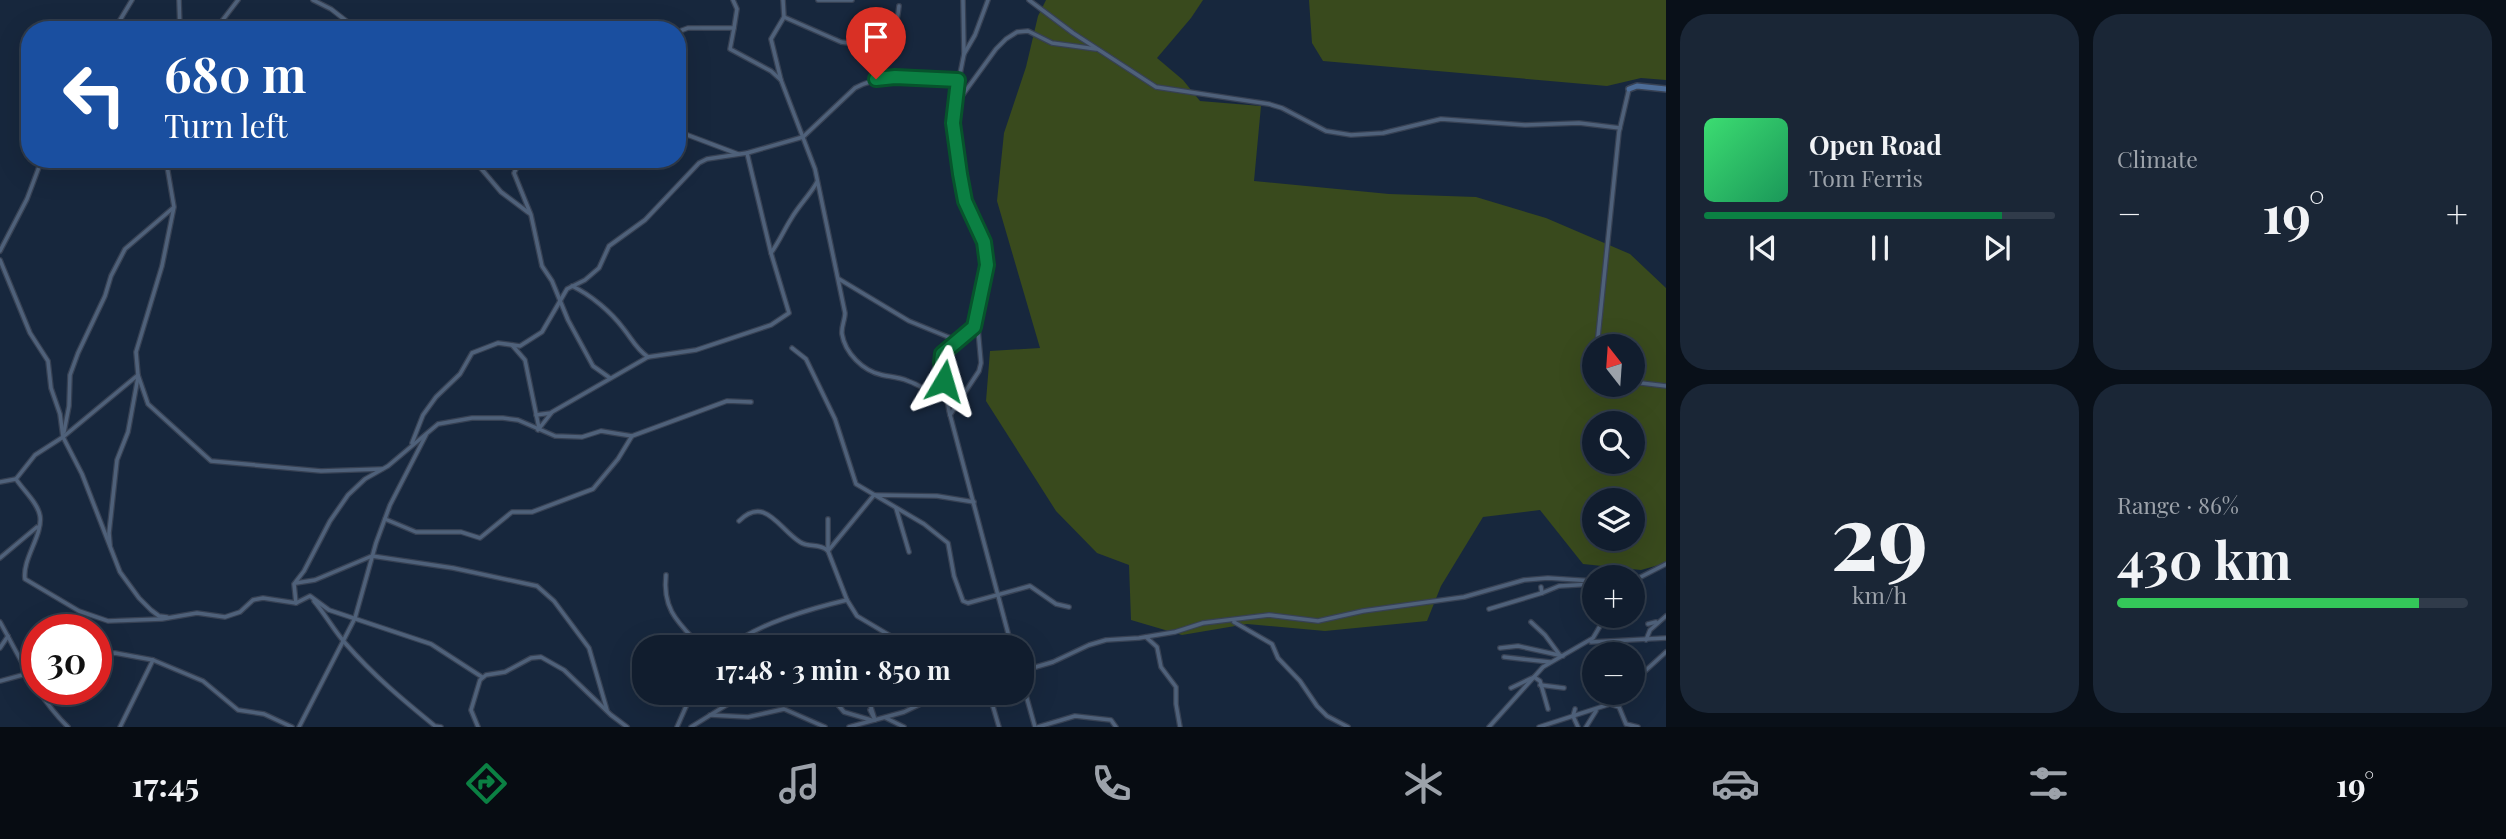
<!DOCTYPE html>
<meta charset="utf-8">
<style>
body{margin:0;font-family:"Playfair Display",serif;background:#1a2636;color:#f1f3f6;height:100vh;display:flex;flex-direction:column;font-size:26px;white-space:nowrap}
*{box-sizing:border-box;margin:0}
p{font-size:23px;color:#9ca2aa}
.icon{flex:none;width:38px;height:38px;fill:none;stroke:currentColor;stroke-width:2;stroke-linecap:round;stroke-linejoin:round}
.map{position:relative;flex:1;overflow:hidden}
.drawer{display:flex;flex-direction:column;gap:14px;padding:14px;background:#091019;width:840px}
.drawer>*{flex:none}
.hud{position:absolute;left:21px;top:21px;width:665px;height:147px;border-radius:28px;box-shadow:0 7px 28px #0002,0 0 0 2px #303b4a;background:#1a4fa0;color:#fff;overflow:hidden}
.needle{width:46px;rotate:343deg}
.buttons{position:absolute;left:1582px;top:334px;display:grid;gap:14px}
.buttons a{display:grid;place-items:center;width:63px;height:63px;border-radius:50%;background:#111d2e;box-shadow:0 7px 28px #0002,0 0 0 2px #303b4a;font-size:35px}
.speed{position:absolute;left:21px;top:614px;display:flex;gap:14px;font-size:35px;font-weight:700;text-align:center}
.speed>*{display:grid;place-content:center;width:91px;height:91px;border-radius:50%;background:#111d2e;box-shadow:0 7px 28px #0002,0 0 0 2px #303b4a;line-height:1}
.speed .limit{border:10px solid #d22;background:#fff;color:#111}
.pin{position:absolute;display:grid;place-items:center;width:60px;height:60px;color:#fff;margin:-72px -30px;border-radius:50% 50% 50% 0;rotate:-45deg;box-shadow:0 0 7px #0007}
.pin .icon{rotate:45deg}
.me{position:absolute;width:77px;margin:-38px;rotate:7deg;stroke-linejoin:round;filter:drop-shadow(0 0 5px #0008)}
.turn{display:flex;align-items:center;gap:24px;height:147px;padding:0 28px;font-size:32px}
.turn .icon{width:91px;height:91px;stroke-width:2.5}
.turn b{display:block;font-size:49px;line-height:60px}
.big{font-size:52px;font-weight:700;line-height:1.1}
.drawer .widget{flex:1;display:flex;flex-direction:column;justify-content:center;gap:10px;min-width:0;padding:0 24px;border-radius:28px;background:#1a2636}
.drawer .dial{align-items:center;gap:0}
.dial b{font-size:91px;line-height:1}
.song{display:flex;align-items:center;gap:21px}
.cover{width:84px;height:84px;border-radius:10px;background:linear-gradient(135deg,hsl(140 70% 55%),hsl(150 70% 35%))}
.played{height:7px;border-radius:4px;background:linear-gradient(90deg,#0b8043 85%,#303b4a 85%)}
.keys{display:flex;justify-content:space-around;direction:ltr}
.heat{display:flex;justify-content:space-between;align-items:center;font-size:38px;direction:ltr}
.charge{height:10px;border-radius:5px;background:linear-gradient(90deg,#34c759 86%,#303b4a 0)}
.drawer .tiles{flex:1;display:grid;gap:14px;grid-template-columns:repeat(2,1fr)}
.trip{position:absolute;left:632px;top:635px;width:402px;height:70px;border-radius:28px;background:#111d2e;box-shadow:0 7px 28px #0002,0 0 0 2px #303b4a;font-weight:700;line-height:70px;text-align:center}
.menu{display:flex;height:112px;justify-content:space-around;align-items:center;background:#070c12;color:#9ca2aa}
.menu .icon{width:49px;height:49px}
.menu .active{color:#0b8043}
.menu b{font-size:32px;color:#f1f3f6}
main{display:flex;flex:1;min-height:0}
.map>svg:first-child{display:block}
.green{fill:#394a1d;fill-rule:evenodd}
.lines{fill:none;stroke-linecap:round;stroke-linejoin:round}
.street-casing{stroke:#374153;stroke-width:6}
.secondary-casing{stroke:#374153;stroke-width:8}
.street{stroke:#4f617a;stroke-width:3.5}
.secondary{stroke:#4c6c97;stroke-width:5}
.route-casing{stroke:#07532c;stroke-width:18}
.route{stroke:#0b8043;stroke-width:12}
</style>
<main>
<div class="map">
<svg width="1666" height="727" viewBox="0 0 1666 727">
<rect width="100%" height="100%" fill="#17273d"/>
<g class="green">
<path d="M1046,0H1203L1191,18L1157,58L1183,80L1200,101L1261,106L1254,181L1389,194L1476,197L1546,218L1630,254L1666,288V563L1641,570L1583,564L1540,510L1483,517L1441,586L1427,621L1325,631L1247,624L1182,635L1131,620L1129,565L1097,553L1056,511L986,401L990,351L1040,348L997,201L1004,133L1026,67L1038,16ZM1594,346H1633V385H1594ZM1594,424H1633V462H1594ZM1594,500H1633V539H1594Z"/>
<path d="M1309,0H1666V80L1641,78L1607,86L1323,61L1312,43Z"/>
</g>
<g class="lines">
<defs>
<g id="street">
<path d="M179,0L180,30"/>
<path d="M313,0L331,9L358,30"/>
<path d="M733,0L737,9L734,28"/>
<path d="M783,0L784,17L771,39L781,80L815,169L845,313C845,320 841,327 842,334C845,353 863,371 882,375C891,377 899,377 908,381C923,386 931,395 947,399"/>
<path d="M818,0H852"/>
<path d="M963,0L964,54"/>
<path d="M1029,0L1073,33L1156,87L1269,104L1282,108L1326,131L1351,135L1383,133L1441,119L1525,125L1579,123L1620,128"/>
<path d="M784,17L841,42L886,48"/>
<path d="M114,30L132,0"/>
<path d="M215,30L238,0"/>
<path d="M677,32L688,28H734L730,49L771,71L781,80"/>
<path d="M880,55C893,40 897,25 899,6"/>
<path d="M956,104L996,49L1006,39L1017,32L1028,31L1052,43L1096,49"/>
<path d="M677,131L738,154"/>
<path d="M169,159L167,166L174,207L162,266L136,352L138,375L148,404L211,461L321,471L382,469"/>
<path d="M473,159L501,192L529,213"/>
<path d="M521,159L514,173L531,215L542,266L552,281L568,320L593,366L610,378"/>
<path d="M0,251L27,199L42,159"/>
<path d="M771,253C779,242 784,230 791,219C799,205 810,195 817,182"/>
<path d="M0,260L30,333L48,361L51,388L60,414L63,437L82,474L120,572L139,598L151,610L159,616L167,617"/>
<path d="M839,279L909,321L958,341"/>
<path d="M572,286C591,295 611,312 623,328C632,339 636,349 648,357"/>
<path d="M976,321L974,327L942,354L941,362L949,411L1012,648"/>
<path d="M512,345L525,360L539,428"/>
<path d="M1597,346L1619,132L1629,89"/>
<path d="M792,348L806,359L835,419L856,484L924,524L948,543L954,576L963,601L968,603L1030,586L1056,604L1069,607"/>
<path d="M138,375L63,437L35,455L16,479C23,490 38,503 40,516C43,535 22,559 25,579L79,611L108,621L162,619L197,613L225,617L240,612L253,600L263,598L296,603L294,584L304,571L330,521L348,495L365,479L388,466L438,424L472,418H503L518,420L555,436L582,437L601,431L632,436L727,401L751,402"/>
<path d="M1633,382L1666,386"/>
<path d="M536,415L551,413"/>
<path d="M950,415L979,371L981,363L977,318L987,265L983,242L965,201L953,123L956,94L964,54L975,35L988,0"/>
<path d="M538,430L552,412L648,357L696,350L771,325L789,313L771,253L747,153"/>
<path d="M64,432L69,406L70,375L78,353L105,296L111,276L125,249L173,208"/>
<path d="M412,443L423,415L436,397L460,374L472,353L498,343L520,346L542,332L567,289L585,280L599,268L609,246L645,220L699,163L707,159L747,153L803,137L855,88C888,70 923,82 958,81"/>
<path d="M0,482L16,479"/>
<path d="M896,508L909,552"/>
<path d="M385,519L416,532H461L480,538L512,512H532L593,489L618,459L632,436"/>
<path d="M828,519V551L847,600L857,616L911,648"/>
<path d="M739,521C765,495 779,529 800,542C809,548 818,543 827,550"/>
<path d="M110,545L109,533L117,460L128,432L138,377"/>
<path d="M828,551L874,495L937,496L974,502"/>
<path d="M0,558L37,527"/>
<path d="M666,575C662,611 680,624 702,648"/>
<path d="M1633,581L1666,564"/>
<path d="M296,583L315,580L372,556L453,568L537,586L554,601L589,648L607,710"/>
<path d="M1542,593L1559,586L1594,584"/>
<path d="M314,601C325,614 335,632 346,644C373,675 403,700 435,726L441,727"/>
<path d="M296,603L310,596L329,610L431,644L482,677"/>
<path d="M1489,609L1542,593L1541,587"/>
<path d="M0,622C21,659 37,697 68,727"/>
<path d="M1234,622L1272,644L1278,658L1300,681L1317,706L1327,716L1348,727"/>
<path d="M1531,622L1545,635L1559,654"/>
<path d="M1648,624L1656,622"/>
<path d="M1146,637L1157,647L1161,667L1176,687V704L1180,727"/>
<path d="M1646,640L1650,630L1666,616"/>
<path d="M1591,642L1666,638"/>
<path d="M0,648L8,636"/>
<path d="M730,648C751,625 817,607 847,600"/>
<path d="M1500,648L1518,646L1563,656"/>
<path d="M96,655L115,653L153,660L203,681L238,710L264,714L292,727"/>
<path d="M1504,657L1550,662"/>
<path d="M1022,671L1053,662L1089,645L1106,640L1139,638L1175,632L1203,623L1269,615L1318,621L1363,611L1464,597L1524,580L1548,578L1594,581"/>
<path d="M1534,677L1540,681L1548,709"/>
<path d="M0,681L37,671"/>
<path d="M1022,681L1035,727"/>
<path d="M1633,682L1666,652"/>
<path d="M1540,685L1564,688"/>
<path d="M1511,688L1532,678"/>
<path d="M828,693L844,712L871,720"/>
<path d="M858,693L870,704L875,720L870,710"/>
<path d="M989,693L999,727"/>
<path d="M1610,704L1619,707L1626,724L1638,727"/>
<path d="M1575,709L1573,716L1578,727"/>
<path d="M710,715L748,717L784,709L825,727"/>
<path d="M886,718L904,727"/>
<path d="M120,727L153,660"/>
<path d="M299,727L355,618L376,543L390,505L426,435"/>
<path d="M478,727L471,710L480,680L486,675L505,672L531,658L541,657L564,670L611,715L627,727"/>
<path d="M677,727L692,693"/>
<path d="M691,727L746,693"/>
<path d="M849,727L904,712L929,700L953,693"/>
<path d="M1038,727L1075,716L1111,720L1116,727"/>
<path d="M1489,727L1543,667L1593,638L1606,616"/>
<path d="M1539,727L1610,704L1619,693"/>
<path d="M1586,727L1596,711"/>
</g>
<path id="secondary" d="M1629,89L1637,86L1666,89"/>
</defs>
<use href="#street" class="street-casing"/>
<use href="#secondary" class="secondary-casing"/>
<use href="#street" class="street"/>
<use href="#secondary" class="secondary"/>
</g>
<g class="lines">
<defs>
<path id="route" d="M876,79L895,77L958,80L953,123L960,174L965,201L984,242L987,265L974,327L942,354L941,362L944,381"/>
</defs>
<use href="#route" class="route-casing"/>
<use href="#route" class="route"/>
</g>
</svg>
<div class="buttons">
<a><svg class="needle" viewBox="-14 -14 28 28"><path d="M0-13l5 13h-10z" fill="#e53935"/><path d="M0 13l5-13h-10z" fill="#9ca2aa"/></svg></a>
<a><svg class="icon" aria-label="search" viewBox="0 0 24 24"><circle cx="10" cy="10" r="6"/><path d="M15 15l6 6"/></svg></a>
<a><svg class="icon" aria-label="layers" viewBox="0 0 24 24"><path d="M12 4l9 5-9 5-9-5zM3 14l9 5 9-5"/></svg></a>
<a>+</a>
<a>−</a>
</div>
<div class="speed"><div class="limit">30</div></div>
<div class="pin" style="left:876px;top:79px;background:#d93025"><svg class="icon" aria-label="arrive" viewBox="0 0 24 24"><path d="M6 21V4h12l-3 4 3 4H6"/></svg></div>
<svg class="me" style="left:944px;top:381px" viewBox="-20 -20 40 40"><path d="M0-17L14 15 0 8-14 15z" fill="#0b8043" stroke="#fff" stroke-width="4"/></svg>
<div class="trip">17:48 · 3 min · 850 m</div>
<div class="hud">
<div class="turn"><svg class="icon" aria-label="left" viewBox="0 0 24 24"><path d="M17 20v-9H6M10 6l-5 5 5 5"/></svg><div><b>680 m</b>Turn left</div></div>
</div>
</div>
<section class="drawer">
<div class="tiles">
<div class="widget">
<div class="song"><i class="cover"></i><div><b>Open Road</b><p>Tom Ferris</p></div></div>
<div class="played"></div>
<div class="keys"><svg class="icon" aria-label="previous" viewBox="0 0 24 24"><path d="M18 5L8 12l10 7zM5 5v14"/></svg><svg class="icon" aria-label="pause" viewBox="0 0 24 24"><path d="M8 5v14M16 5v14"/></svg><svg class="icon" aria-label="next" viewBox="0 0 24 24"><path d="M6 5l10 7-10 7zM19 5v14"/></svg></div>
</div>
<div class="widget"><p>Climate</p>
<div class="heat"><a>−</a><b class="big">19°</b><a>+</a></div>
</div>
<div class="widget dial"><b>29</b><p>km/h</p></div>
<div class="widget"><p>Range · 86%</p><b class="big">430 km</b><div class="charge"></div></div>
</div>
</section>
</main>
<nav class="menu">
<b>17:45</b>
<svg class="icon active" aria-label="directions" viewBox="0 0 24 24"><path d="M12 3l9 9-9 9-9-9zM9 14v-3h6M13 9l2 2-2 2"/></svg>
<svg class="icon" aria-label="music" viewBox="0 0 24 24"><path d="M9 18V5l10-2v13"/><circle cx="6" cy="18" r="3"/><circle cx="16" cy="16" r="3"/></svg>
<svg class="icon" aria-label="phone" viewBox="0 0 24 24"><path d="M5 4h4l2 5-3 2q2 4 5 5l2-3 5 2v4C11 20 4 13 5 4z"/></svg>
<svg class="icon" aria-label="climate" viewBox="0 0 24 24"><path d="M12 3v18M4 7l16 10M4 17L20 7"/></svg>
<svg class="icon" aria-label="car" viewBox="0 0 24 24"><path d="M5 17H2v-5l4-1 3-4h7l3 4 3 1v5h-3M9 17h6M6 11h13"/><circle cx="7" cy="17" r="2"/><circle cx="17" cy="17" r="2"/></svg>
<svg class="icon" aria-label="filters" viewBox="0 0 24 24"><path d="M4 7h16M4 17h16"/><circle cx="9" cy="7" r="2"/><circle cx="15" cy="17" r="2"/></svg>
<b>19°</b>
</nav>
